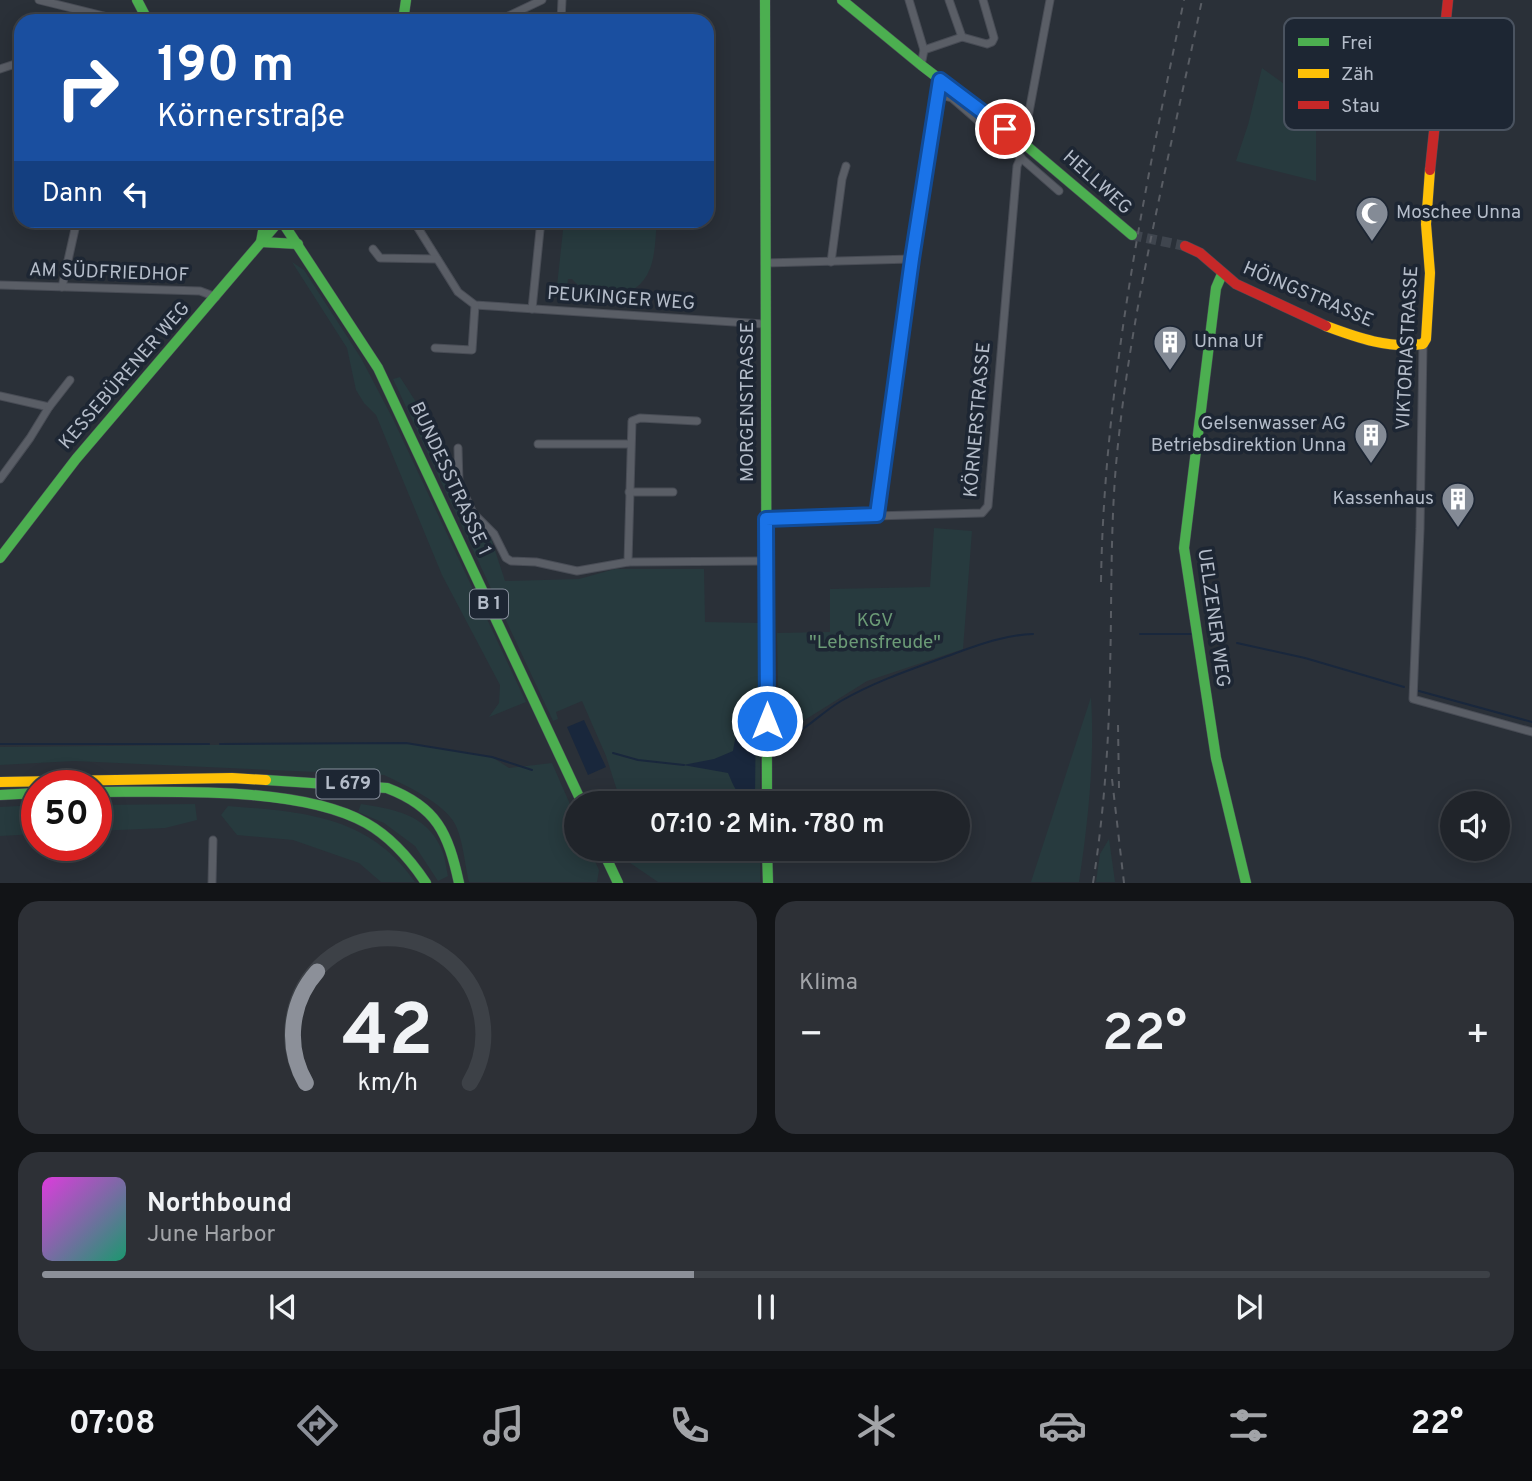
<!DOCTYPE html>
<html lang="de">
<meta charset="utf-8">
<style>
body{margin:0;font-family:Overpass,sans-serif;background:#2d3036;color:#f1f3f6;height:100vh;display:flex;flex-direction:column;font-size:26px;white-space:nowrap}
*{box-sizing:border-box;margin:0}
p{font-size:23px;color:#a2a4a8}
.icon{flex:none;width:38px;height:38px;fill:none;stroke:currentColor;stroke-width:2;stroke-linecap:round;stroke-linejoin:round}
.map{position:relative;height:883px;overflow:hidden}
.details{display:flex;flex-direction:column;gap:18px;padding:18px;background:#121417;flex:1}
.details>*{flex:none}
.top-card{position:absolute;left:14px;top:14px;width:700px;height:214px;border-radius:21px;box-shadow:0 4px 18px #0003,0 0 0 2px #3d4147;background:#1a4fa0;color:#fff;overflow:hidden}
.fabs{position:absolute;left:1440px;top:791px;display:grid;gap:14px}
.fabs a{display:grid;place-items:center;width:70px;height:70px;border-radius:50%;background:#20242a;box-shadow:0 4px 18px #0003,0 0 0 2px #3d4147;font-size:35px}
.speed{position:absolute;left:21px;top:770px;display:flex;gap:14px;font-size:35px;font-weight:700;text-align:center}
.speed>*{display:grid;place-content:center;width:91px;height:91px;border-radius:50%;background:#20242a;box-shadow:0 4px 18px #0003,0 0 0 2px #3d4147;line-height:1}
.speed .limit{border:10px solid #d22;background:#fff;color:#111}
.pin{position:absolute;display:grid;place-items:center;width:60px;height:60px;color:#fff;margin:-30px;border:4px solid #fff;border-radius:50%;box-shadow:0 2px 7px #0007}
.me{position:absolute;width:77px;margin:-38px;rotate:0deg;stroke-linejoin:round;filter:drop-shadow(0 0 5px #0008)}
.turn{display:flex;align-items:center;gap:24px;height:147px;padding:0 28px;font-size:32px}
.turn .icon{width:91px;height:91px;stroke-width:2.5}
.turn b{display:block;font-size:49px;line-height:60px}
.then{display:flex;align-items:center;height:66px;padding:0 28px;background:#0003;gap:14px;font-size:26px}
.big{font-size:52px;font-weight:600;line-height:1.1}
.details .tile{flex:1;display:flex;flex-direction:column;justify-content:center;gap:10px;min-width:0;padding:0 24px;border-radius:21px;background:#2d3036}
.details .dial{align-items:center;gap:0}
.dial svg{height:182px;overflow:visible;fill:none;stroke:#3d4147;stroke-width:7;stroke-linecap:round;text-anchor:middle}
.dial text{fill:#f1f3f6;stroke:none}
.song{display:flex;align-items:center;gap:21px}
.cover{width:84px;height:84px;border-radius:10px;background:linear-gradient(135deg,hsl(300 70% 55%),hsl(160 70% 35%))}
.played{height:7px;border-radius:4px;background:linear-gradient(90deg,#8c9099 45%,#3d4147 45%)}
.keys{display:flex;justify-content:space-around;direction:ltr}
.heat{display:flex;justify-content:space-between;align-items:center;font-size:38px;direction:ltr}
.details .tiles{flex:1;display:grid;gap:18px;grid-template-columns:1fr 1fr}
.tile:last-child{grid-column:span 2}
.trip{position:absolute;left:564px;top:791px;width:406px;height:70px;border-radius:35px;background:#20242a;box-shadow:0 4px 18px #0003,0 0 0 2px #3d4147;font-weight:600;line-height:70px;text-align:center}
.tab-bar{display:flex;height:112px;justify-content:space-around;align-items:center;background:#0d0e11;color:#a2a4a8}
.tab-bar .icon{width:49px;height:49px}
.tab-bar .current{color:#8c9099}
.tab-bar b{font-size:32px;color:#f1f3f6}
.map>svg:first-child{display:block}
.green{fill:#273a3e}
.water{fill:#19273c}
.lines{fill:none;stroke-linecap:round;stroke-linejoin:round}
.stream{stroke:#19273c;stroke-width:2}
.secondary-tunnel{stroke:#3f454e;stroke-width:10;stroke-dasharray:10 5;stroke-linecap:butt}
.street-casing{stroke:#484c55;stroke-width:9}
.fast-casing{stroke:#484c55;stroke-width:11}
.slow-casing{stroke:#484c55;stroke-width:11}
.jam-casing{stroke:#484c55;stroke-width:11}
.street{stroke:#5a5e66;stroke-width:7}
.fast{stroke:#4caf50;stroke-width:10}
.slow{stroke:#ffc107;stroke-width:10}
.jam{stroke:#c62828;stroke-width:10}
.rail{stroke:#595d64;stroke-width:2;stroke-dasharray:7 7;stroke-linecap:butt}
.route-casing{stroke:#114b97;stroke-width:18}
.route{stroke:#1a73e8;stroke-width:12}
.labels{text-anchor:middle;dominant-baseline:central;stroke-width:7;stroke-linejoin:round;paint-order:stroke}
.shield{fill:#1d2633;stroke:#878f9c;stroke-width:2}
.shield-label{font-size:18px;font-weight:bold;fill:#b4bcc9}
.street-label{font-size:19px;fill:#b4bcc9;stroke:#1d2633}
.poi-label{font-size:19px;fill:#b4bcc9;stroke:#1d2633;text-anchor:start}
.park-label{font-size:19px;fill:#6b9a76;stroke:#1d2633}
.key{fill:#1d2633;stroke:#4a5360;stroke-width:2}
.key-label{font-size:19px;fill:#b4bcc9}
</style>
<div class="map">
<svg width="1532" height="883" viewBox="0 0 1532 883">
<rect width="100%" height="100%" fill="#2a3038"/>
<g class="green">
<path d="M1262,68L1316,107V181L1236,161L1248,125Z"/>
<path d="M564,221H657C655,238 656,259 647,275C631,303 592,302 572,279H568L567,287L557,286Z"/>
<path d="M292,262L304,270L361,358L393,419L526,702L489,717L499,703L500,685L442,575L376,415L364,403L356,390L347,348Z"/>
<path d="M400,377L423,413L477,523L491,538L505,581L579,579L615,569H704L705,622L760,623V803H621L606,756L582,701L556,712L558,719L553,721L393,379Z"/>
<path d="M934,528L972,531L963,649L867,681L779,736L777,633L830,632V589L930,587Z"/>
<path d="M1091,697C1095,759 1088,821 1079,882H1031Z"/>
<path d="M406,743L492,757L509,768L552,763L576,818V849H589L599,870L597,882H469C465,866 463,839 455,824C444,803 405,785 384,775L74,761L0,765V747Z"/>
<path d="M195,804L197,820L165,828L96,831V805Z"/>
<path d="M361,804C393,809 426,814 441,848C445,856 446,867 448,876L438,881L415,846L384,823L358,812Z"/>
<path d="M37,805V834L0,836V807Z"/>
<path d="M228,806C302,812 369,815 415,882H381L359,863L293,840L237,835L221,815Z"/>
<path d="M1109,839L1115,882H1096L1100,854Z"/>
<path d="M621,849H760V882H658L620,856Z"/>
</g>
<g class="water">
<path d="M756,700L755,799V800C735,794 736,791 728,773L683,765L714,759L733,751C737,731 739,714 756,700Z"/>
<path d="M584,720L606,767L588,775L567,727Z"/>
</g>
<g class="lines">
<g class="stream">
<path d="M1140,634H1192"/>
<path d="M1237,643L1305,658L1404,687"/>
<path d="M1419,691L1532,722"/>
<path d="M0,744H209"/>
<path d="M220,744L406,743L492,757L532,770"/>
<path d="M773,744C798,738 819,714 841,701C874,682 909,670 945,657C973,647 1002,635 1033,634"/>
<path d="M753,750L760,748"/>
<path d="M613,753L638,760L684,765"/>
</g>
<path class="secondary-tunnel" d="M1132,235L1185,246"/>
<defs>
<g id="street">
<path d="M39,0L124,21"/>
<path d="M909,0L924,50L921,65"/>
<path d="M498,21L542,0"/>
<path d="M561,21L562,0"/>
<path d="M962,37L987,44L992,42L994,38L983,0"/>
<path d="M924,50L962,37L949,0"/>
<path d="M0,69L21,62"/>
<path d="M937,94L952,98L1059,191"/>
<path d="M1019,140L1026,128L1050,0"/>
<path d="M413,220L458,292L475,305L765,324"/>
<path d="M434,220L456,223"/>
<path d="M373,249L380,258L437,259"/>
<path d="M831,262L842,179L846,166"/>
<path d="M765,263L912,259"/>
<path d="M0,285L200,291L216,297"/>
<path d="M62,287L77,220"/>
<path d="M532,309L541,220"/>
<path d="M1423,344L1420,529L1413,699L1532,732"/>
<path d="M435,348L472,350L475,305"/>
<path d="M0,396L49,407L30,438L0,479"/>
<path d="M49,407L70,380"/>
<path d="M538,444H630"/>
<path d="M458,448L459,483L473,513L494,534L506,558L511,561L536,562L577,571L628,562L767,561"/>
<path d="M629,492H673"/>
<path d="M877,515L912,259L940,80"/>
<path d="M766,519L982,513L988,506L1017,166L1021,157"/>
<path d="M628,562L632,421L640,418L697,421"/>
<path d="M212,883L213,840"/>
</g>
<g id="fast">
<path d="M137,0L148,21"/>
<path d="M765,0L767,803"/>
<path d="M842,0L921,65L1028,147L1132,235"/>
<path d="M403,21L406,0"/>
<path d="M265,220L261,242L298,244"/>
<path d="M281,220L378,368L582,803"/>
<path d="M1222,274L1216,288L1184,548L1216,758L1246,883"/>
<path d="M0,558L76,459L280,220"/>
<path d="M266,780L387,788C437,807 448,833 459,883"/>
<path d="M96,792C170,792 301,786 366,823C391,837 410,859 426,883"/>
<path d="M0,795L37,793"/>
<path d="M602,849L618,883"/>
<path d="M767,849L768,883"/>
</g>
<g id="slow">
<path d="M1326,326C1358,338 1389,349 1423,344L1426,339L1430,273L1426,224L1430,170"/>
<path d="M0,782L232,778L266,780"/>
</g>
<g id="jam">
<path d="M1430,170L1448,0"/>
<path d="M1185,246L1200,253L1236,284L1326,326"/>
</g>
</defs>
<use href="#street" class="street-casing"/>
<use href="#fast" class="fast-casing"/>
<use href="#slow" class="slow-casing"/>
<use href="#jam" class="jam-casing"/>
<use href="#street" class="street"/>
<use href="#fast" class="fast"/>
<use href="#slow" class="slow"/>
<use href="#jam" class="jam"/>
<g class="rail">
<path d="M1101,582C1104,386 1144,192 1184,0"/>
<path d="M1118,725L1119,788"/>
<path d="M1112,779L1124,883"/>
<path d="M1093,883C1104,813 1109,742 1110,671C1112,599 1110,526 1117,454C1132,301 1171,150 1202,0"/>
</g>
</g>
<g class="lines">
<defs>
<path id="route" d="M767,721L766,519L877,515L912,259L940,80L1005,129"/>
</defs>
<use href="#route" class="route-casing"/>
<use href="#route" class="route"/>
</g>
<defs>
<symbol id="mosque-pin" viewBox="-11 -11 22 30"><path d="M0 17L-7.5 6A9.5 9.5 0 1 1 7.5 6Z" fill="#848b96" stroke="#1d2633"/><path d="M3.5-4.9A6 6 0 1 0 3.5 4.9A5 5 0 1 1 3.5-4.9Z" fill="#fff"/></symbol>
<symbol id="building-pin" viewBox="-11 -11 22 30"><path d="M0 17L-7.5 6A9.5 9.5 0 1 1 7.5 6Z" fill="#848b96" stroke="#1d2633"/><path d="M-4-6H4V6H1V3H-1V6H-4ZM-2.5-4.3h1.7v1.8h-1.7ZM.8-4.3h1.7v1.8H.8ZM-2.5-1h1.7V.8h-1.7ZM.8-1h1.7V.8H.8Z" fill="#fff"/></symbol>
</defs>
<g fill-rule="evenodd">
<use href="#mosque-pin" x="1353" y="194" width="38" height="52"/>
<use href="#building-pin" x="1151" y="323" width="38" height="52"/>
<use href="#building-pin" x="1352" y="416" width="38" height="52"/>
<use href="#building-pin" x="1439" y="480" width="38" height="52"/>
</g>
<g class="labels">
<g class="shield">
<rect x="470" y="589.5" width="38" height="29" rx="5"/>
<rect x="316.5" y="769.5" width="63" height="29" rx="5"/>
</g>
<g class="shield-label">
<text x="489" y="604">B 1</text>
<text x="348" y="784">L 679</text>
</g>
<g class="street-label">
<text transform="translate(1097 183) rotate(42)">HELLWEG</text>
<text transform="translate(109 273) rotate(2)">AM SÜDFRIEDHOF</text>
<text transform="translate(1308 295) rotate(23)">HÖINGSTRASSE</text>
<text transform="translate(621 299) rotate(4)">PEUKINGER WEG</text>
<text transform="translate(1408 348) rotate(-87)">VIKTORIASTRASSE</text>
<text transform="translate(125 376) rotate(-49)">KESSEBÜRENER WEG</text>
<text transform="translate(748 402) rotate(-90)">MORGENSTRASSE</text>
<text transform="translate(978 420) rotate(-85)">KÖRNERSTRASSE</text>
<text transform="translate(450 479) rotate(65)">BUNDESSTRASSE 1</text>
<text transform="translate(1213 618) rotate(82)">UELZENER WEG</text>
</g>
<g class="poi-label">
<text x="1396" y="213">Moschee Unna</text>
<text x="1194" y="342">Unna Uf</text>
<text x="1346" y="424" text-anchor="end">Gelsenwasser AG<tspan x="1346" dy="22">Betriebsdirektion Unna</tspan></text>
<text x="1434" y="499" text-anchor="end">Kassenhaus</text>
</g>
<g class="park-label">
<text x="875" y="621">KGV<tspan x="875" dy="22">"Lebensfreude"</tspan></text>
</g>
</g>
<rect x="1284" y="18" width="230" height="112" rx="10" class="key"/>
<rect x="1298" y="38" width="31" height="8" fill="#4caf50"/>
<rect x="1298" y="69" width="31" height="9" fill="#ffc107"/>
<rect x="1298" y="101" width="31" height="8" fill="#c62828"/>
<g class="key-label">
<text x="1341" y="49">Frei</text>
<text x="1341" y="80">Zäh</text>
<text x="1341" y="112">Stau</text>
</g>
</svg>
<div class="fabs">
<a><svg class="icon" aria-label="sound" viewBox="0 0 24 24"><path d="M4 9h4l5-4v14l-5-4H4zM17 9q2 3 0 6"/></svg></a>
</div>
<div class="speed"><div class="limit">50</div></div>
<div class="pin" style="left:1005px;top:129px;background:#d93025"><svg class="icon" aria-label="arrive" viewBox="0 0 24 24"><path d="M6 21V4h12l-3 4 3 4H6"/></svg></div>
<svg class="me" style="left:767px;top:721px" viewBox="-20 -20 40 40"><circle r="17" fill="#1a73e8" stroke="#fff" stroke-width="3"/><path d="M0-11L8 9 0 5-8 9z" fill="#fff"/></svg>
<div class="trip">07:10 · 2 Min. · 780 m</div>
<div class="top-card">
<div class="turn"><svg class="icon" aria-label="right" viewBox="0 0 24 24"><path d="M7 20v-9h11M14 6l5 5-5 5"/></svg><div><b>190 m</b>Körnerstraße</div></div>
<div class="then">Dann<svg class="icon" aria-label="left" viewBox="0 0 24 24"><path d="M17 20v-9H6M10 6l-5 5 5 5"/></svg></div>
</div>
</div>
<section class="details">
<div class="tiles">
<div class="tile dial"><svg viewBox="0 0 100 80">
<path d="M14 69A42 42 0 1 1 86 69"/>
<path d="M14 69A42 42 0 0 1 19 20" stroke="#8c9099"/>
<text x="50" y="56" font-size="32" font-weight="700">42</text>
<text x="50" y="72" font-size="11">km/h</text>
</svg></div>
<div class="tile"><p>Klima</p>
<div class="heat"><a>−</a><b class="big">22°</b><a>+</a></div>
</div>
<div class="tile">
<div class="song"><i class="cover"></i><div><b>Northbound</b><p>June Harbor</p></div></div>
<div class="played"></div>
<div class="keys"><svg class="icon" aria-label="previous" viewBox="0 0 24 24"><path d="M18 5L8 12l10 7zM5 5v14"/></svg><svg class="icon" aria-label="pause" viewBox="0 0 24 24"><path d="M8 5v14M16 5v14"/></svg><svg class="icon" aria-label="next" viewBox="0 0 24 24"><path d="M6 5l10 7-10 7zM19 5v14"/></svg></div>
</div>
</div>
</section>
<nav class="tab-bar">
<b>07:08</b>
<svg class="icon current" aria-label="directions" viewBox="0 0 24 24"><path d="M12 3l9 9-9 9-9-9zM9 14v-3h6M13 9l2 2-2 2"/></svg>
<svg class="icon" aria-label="music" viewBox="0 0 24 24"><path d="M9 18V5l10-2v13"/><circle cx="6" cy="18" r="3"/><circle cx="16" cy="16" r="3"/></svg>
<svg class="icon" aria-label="phone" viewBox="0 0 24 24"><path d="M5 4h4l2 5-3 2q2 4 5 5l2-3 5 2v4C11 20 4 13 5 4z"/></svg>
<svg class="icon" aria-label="climate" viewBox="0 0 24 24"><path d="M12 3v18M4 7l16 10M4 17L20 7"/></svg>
<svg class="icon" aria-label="car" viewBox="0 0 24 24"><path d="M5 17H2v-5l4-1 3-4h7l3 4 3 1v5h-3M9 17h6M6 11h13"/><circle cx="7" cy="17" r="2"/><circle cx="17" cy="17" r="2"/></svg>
<svg class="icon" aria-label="filters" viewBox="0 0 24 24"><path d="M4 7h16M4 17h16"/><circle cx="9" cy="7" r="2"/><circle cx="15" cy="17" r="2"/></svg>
<b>22°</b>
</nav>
